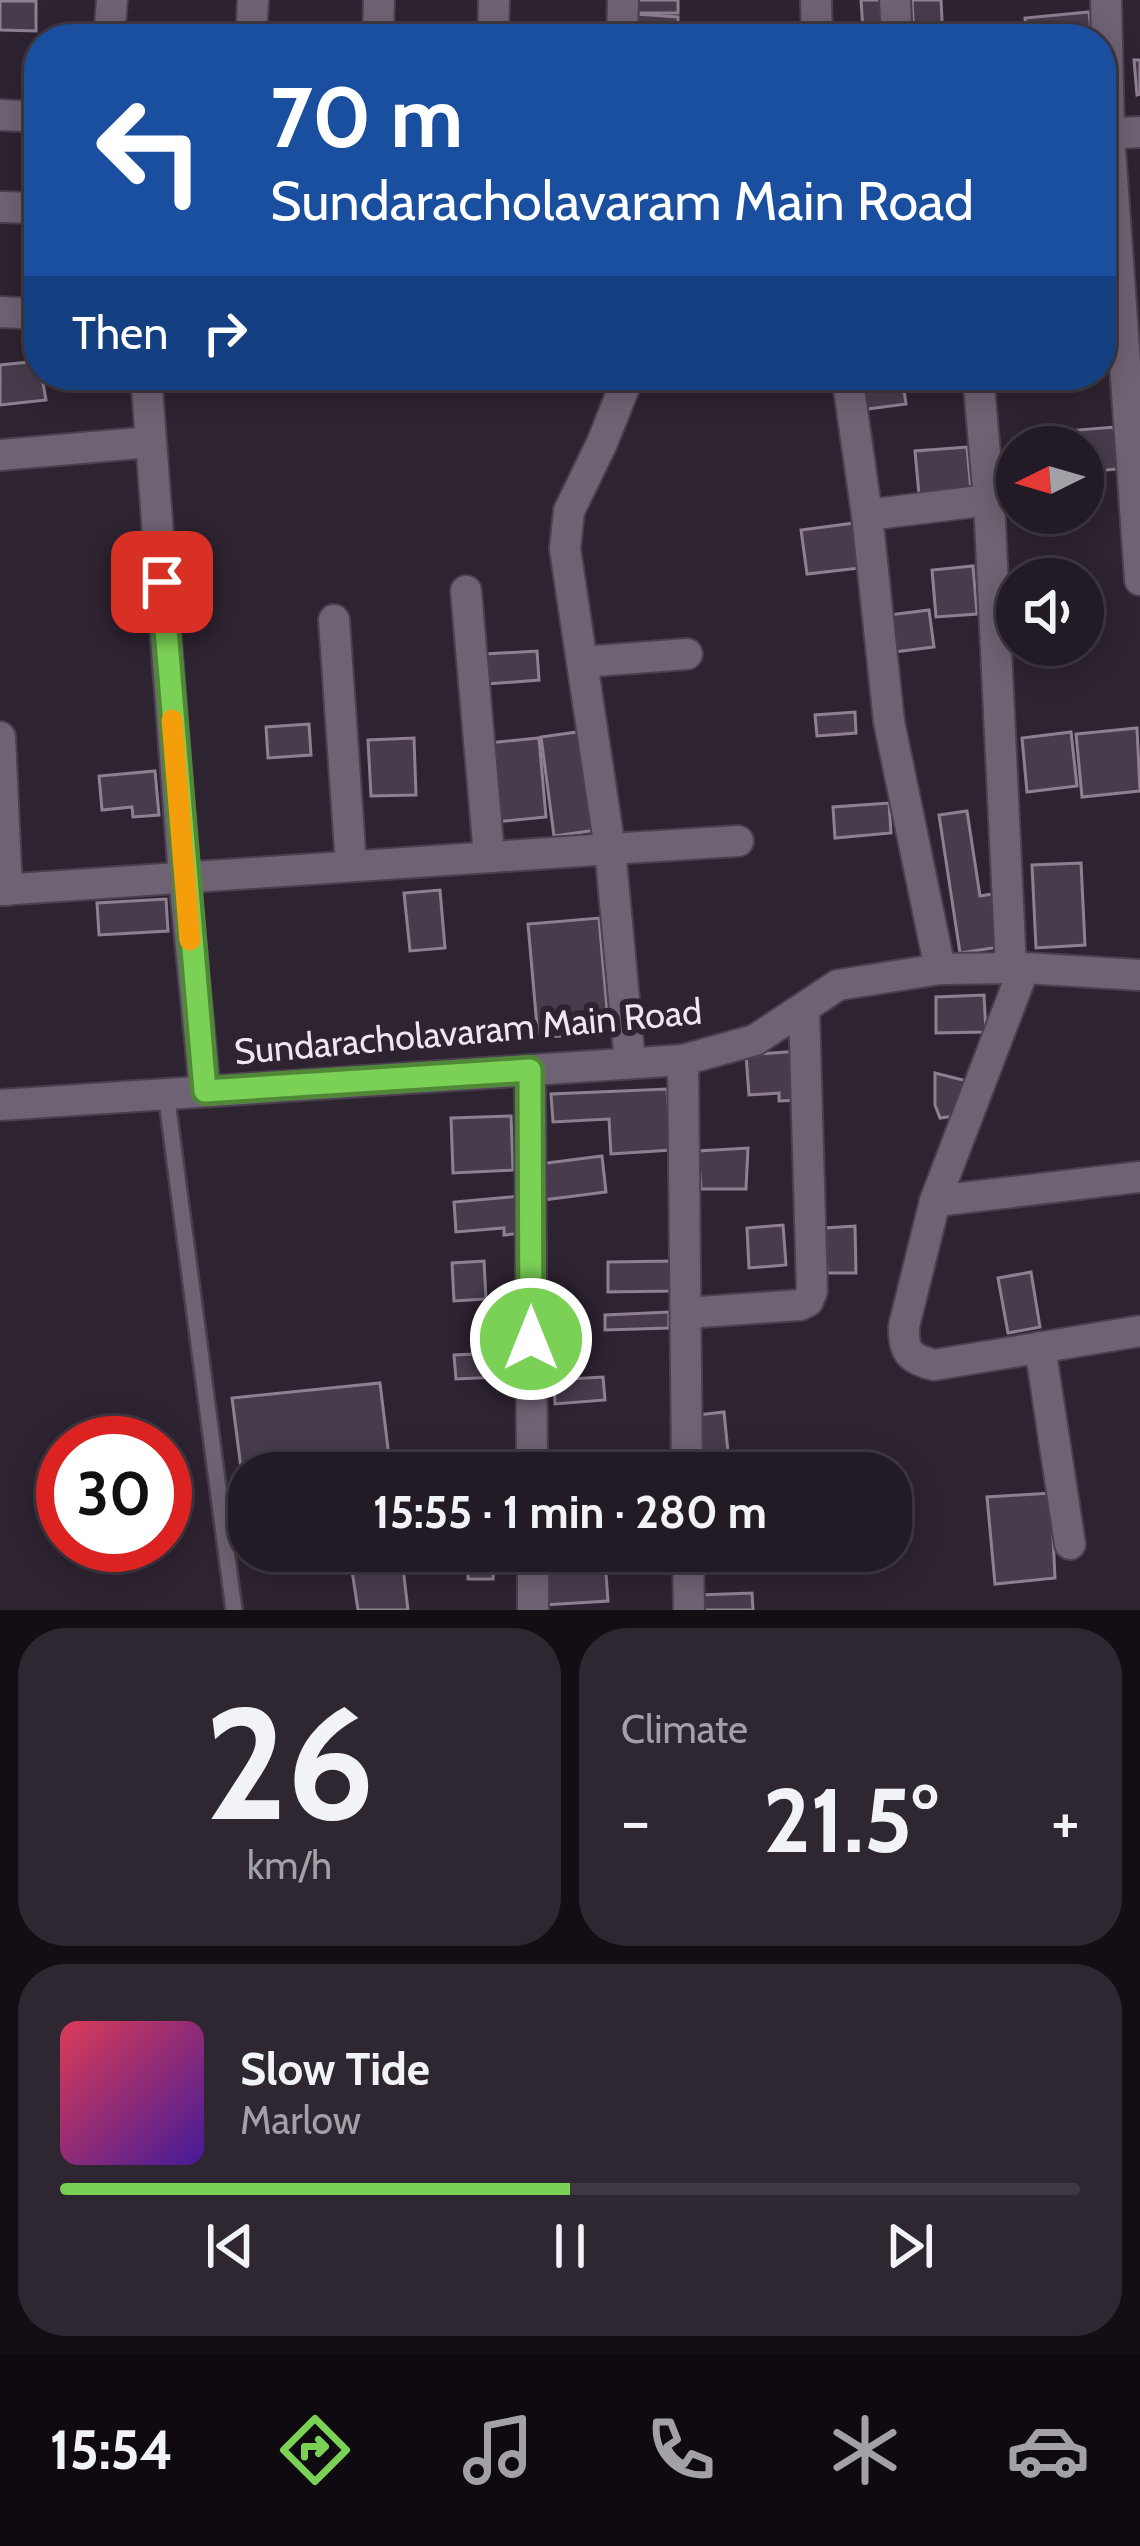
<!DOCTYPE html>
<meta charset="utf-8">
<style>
body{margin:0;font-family:Cabin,sans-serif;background:#2e2732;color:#f1f3f6;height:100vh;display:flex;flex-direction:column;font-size:45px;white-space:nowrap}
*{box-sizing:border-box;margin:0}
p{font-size:39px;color:#a2a1a7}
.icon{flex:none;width:66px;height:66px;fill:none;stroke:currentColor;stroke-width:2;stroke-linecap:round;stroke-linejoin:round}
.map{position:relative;height:1610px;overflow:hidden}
.side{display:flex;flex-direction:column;gap:18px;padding:18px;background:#130e14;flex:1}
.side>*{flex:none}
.hud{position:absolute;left:24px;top:24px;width:1092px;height:366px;border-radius:48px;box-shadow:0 6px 30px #0003,0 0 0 3px #3f3842;background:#1a4fa0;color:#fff;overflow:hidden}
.needle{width:78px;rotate:265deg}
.buttons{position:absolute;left:996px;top:426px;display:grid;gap:24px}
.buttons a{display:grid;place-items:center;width:108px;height:108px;border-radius:50%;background:#221a25;box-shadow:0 6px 30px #0003,0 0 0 3px #3f3842;font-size:60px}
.speed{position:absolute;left:36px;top:1416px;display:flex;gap:24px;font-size:60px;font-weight:700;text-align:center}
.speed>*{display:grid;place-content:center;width:156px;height:156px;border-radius:50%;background:#221a25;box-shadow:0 6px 30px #0003,0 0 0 3px #3f3842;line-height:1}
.speed .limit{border:18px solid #d22;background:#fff;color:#111}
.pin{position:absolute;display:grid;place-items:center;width:102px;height:102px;color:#fff;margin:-51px;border-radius:24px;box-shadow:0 6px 18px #0006}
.me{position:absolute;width:132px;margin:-66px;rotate:0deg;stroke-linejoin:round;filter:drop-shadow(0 0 9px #0008)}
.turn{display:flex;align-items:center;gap:42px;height:252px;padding:0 48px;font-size:54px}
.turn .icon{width:156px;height:156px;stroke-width:2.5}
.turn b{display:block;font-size:84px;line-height:102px}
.then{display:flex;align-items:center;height:114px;padding:0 48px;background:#0003;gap:24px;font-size:45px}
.big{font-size:90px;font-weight:700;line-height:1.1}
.side .tile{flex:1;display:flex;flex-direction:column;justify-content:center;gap:18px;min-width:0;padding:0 42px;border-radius:48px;background:#2e2732}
.side .dial{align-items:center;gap:0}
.dial b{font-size:156px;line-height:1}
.song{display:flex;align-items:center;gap:36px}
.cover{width:144px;height:144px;border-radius:18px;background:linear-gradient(135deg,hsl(350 70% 55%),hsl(260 70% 35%))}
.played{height:12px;border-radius:6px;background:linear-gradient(90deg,#7bd156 50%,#3f3842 50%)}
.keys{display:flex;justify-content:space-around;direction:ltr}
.heat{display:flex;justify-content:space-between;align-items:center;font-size:66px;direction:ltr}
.side .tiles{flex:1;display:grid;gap:18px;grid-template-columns:1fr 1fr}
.tile:last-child{grid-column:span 2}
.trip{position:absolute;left:228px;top:1452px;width:684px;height:120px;border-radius:48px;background:#221a25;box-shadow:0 6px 30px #0003,0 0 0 3px #3f3842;font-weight:700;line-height:120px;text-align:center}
.tabs{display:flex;height:192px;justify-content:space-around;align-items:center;background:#0e0a0f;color:#a2a1a7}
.tabs .icon{width:84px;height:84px}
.tabs .active{color:#7bd156}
.tabs b{font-size:54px;color:#f1f3f6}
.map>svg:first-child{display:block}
.building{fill:#483c4c;stroke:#8e8092;stroke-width:3}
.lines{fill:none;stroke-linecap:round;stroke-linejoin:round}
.lane-casing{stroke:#4a404d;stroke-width:20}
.street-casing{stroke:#4a404d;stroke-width:34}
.lane{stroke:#6f6274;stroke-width:15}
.street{stroke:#6f6274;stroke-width:30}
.route-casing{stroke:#508838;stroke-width:30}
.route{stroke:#7bd156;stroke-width:21}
.slow{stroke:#f59e0b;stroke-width:21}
.labels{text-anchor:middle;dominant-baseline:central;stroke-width:12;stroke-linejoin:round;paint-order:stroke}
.street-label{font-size:36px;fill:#eee6f0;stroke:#2e2331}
</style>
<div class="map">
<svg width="1140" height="1610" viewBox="0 0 1140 1610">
<rect width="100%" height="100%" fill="#2e2331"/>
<g class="building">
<path d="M637,0H678V13H636Z"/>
<path d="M861,0H882L884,28L863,29Z"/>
<path d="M912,0H941L943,39H914Z"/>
<path d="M0,1H36V31L0,30Z"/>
<path d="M1089,12L1092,39H1027L1025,18Z"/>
<path d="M636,14L678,17V39H635Z"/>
<path d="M567,28L594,29V39H567Z"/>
<path d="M189,30L244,31V39H188Z"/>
<path d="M1134,60H1140V94L1137,95Z"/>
<path d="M25,315H39V358L26,357Z"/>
<path d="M39,361L46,400L0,405V365Z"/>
<path d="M786,375H836L837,386L788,391Z"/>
<path d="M855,375H902L906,404L860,410Z"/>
<path d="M909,375H961V387L911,385Z"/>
<path d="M1114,427L1118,469L1083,472V447H1055L1054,432Z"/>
<path d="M967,447L971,491L919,495L915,451Z"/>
<path d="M854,523L860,568L807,574L801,530Z"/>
<path d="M973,566L977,614L936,617L932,570Z"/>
<path d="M929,610L934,647L894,652L889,615Z"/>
<path d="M537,651L539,680L487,684L485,654Z"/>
<path d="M855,712L856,733L817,736L815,715Z"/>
<path d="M309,724L311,755L268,758L266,727Z"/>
<path d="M1137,728L1140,791L1082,797L1076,734Z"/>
<path d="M584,731L597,830L554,836L541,737Z"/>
<path d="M1071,732L1077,786L1027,792L1022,738Z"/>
<path d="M414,738L416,795L371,796L368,740Z"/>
<path d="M539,738L546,817L496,822L488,743Z"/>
<path d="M155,771L159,815L133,817L132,807L102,810L99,776Z"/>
<path d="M889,803L891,833L835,838L833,807Z"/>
<path d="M967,811L980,896L998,893L1006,946L960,953L939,815Z"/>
<path d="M1081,863L1085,945L1036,948L1032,865Z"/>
<path d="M440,890L445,948L410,951L404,893Z"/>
<path d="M166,899L168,931L99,935L97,903Z"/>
<path d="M599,918L609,1032L538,1038L528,924Z"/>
<path d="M984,995L986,1032L936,1033V997Z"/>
<path d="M799,1051L802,1100L779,1101V1093L749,1095L746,1055Z"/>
<path d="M935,1073L971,1082L963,1115L940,1118L935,1105Z"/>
<path d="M667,1089L671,1150L611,1154L609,1119L553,1122L551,1094Z"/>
<path d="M511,1116L513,1170L453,1173L451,1118Z"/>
<path d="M748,1148L746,1189H701L698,1151Z"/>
<path d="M602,1156L606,1192L543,1200L539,1164Z"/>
<path d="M521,1196L524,1233L504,1235V1228L456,1232L454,1202Z"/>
<path d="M783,1225L786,1265L749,1268L747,1228Z"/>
<path d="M855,1226L856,1273H827L825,1228Z"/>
<path d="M484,1261L486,1299L454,1301L452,1263Z"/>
<path d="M671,1261L672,1291L608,1292V1262Z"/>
<path d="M1031,1272L1040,1327L1008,1333L998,1278Z"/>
<path d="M669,1312V1328L605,1330V1315Z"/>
<path d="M521,1352L522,1376L456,1379L454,1355Z"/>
<path d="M603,1377L605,1400L555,1404L554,1380Z"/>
<path d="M380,1383L391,1473H306L300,1469L242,1476L232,1398Z"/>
<path d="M724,1412L729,1462L701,1465L697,1415Z"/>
<path d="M1051,1493L1055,1578L995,1584L987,1497Z"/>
<path d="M349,1551H401L408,1610H358Z"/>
<path d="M468,1551H494L493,1579H468Z"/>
<path d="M605,1560L608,1601L544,1605L542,1564Z"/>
<path d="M752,1593L753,1610H699L698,1595Z"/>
</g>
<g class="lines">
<defs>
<path id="lane" d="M166,1093L234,1610"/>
<g id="street">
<path d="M816,0L817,39"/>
<path d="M895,0L897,39"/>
<path d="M1106,0L1109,133L1140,580"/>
<path d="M109,39L112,0"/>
<path d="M251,39L253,0"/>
<path d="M378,39L379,0"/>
<path d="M493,39L494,0"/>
<path d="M622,39L623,0"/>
<path d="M0,115L39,117"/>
<path d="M1101,134L1140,132"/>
<path d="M0,207L39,208"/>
<path d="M0,312L39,314"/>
<path d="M146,375L184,877L205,1091"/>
<path d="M629,375L602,443L569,511L565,549L610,849L738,841"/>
<path d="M847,375L867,515L889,722L940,969"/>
<path d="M978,375L989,500L1011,968"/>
<path d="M0,455L151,442"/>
<path d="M867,515L989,500"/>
<path d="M466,591L489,855"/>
<path d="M334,620L351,865"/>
<path d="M582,662L687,654"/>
<path d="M0,737L7,890"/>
<path d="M0,890L610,849L630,1063"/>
<path d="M1024,968L935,1201L904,1326C903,1352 909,1358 934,1365L1140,1331"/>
<path d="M683,1060L687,1473"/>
<path d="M530,1070L532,1473"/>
<path d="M0,1105L683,1060L755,1040L838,985L940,969L1024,968L1140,975"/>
<path d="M935,1201L1140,1177"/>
<path d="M686,1313L800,1305L808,1301L812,1291L804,1008"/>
<path d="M1040,1347L1070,1544"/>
<path d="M533,1551V1610"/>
<path d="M688,1551L689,1610"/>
</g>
</defs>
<use href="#lane" class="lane-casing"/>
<use href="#street" class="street-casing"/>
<use href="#lane" class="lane"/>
<use href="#street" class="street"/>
</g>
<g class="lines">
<defs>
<path id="route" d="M162,582L205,1091L530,1070L531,1339"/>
</defs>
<use href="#route" class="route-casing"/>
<use href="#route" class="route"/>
<path class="slow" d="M172,720L190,940"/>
</g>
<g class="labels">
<g class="street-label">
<text transform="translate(468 1031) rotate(-5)">Sundaracholavaram Main Road</text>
</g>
</g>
</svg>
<div class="buttons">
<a><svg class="needle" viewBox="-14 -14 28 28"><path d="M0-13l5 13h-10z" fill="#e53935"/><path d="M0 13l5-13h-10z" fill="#a2a1a7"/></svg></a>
<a><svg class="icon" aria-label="sound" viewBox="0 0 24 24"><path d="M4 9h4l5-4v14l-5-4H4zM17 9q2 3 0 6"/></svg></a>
</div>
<div class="speed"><div class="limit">30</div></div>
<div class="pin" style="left:162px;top:582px;background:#d93025"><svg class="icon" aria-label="arrive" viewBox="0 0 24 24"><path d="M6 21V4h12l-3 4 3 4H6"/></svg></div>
<svg class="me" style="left:531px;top:1339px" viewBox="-20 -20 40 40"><circle r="17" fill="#7bd156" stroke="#fff" stroke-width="3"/><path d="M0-11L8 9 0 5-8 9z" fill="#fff"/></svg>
<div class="trip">15:55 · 1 min · 280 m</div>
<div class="hud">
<div class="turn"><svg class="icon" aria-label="left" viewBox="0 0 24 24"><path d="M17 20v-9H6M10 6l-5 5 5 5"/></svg><div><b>70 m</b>Sundaracholavaram Main Road</div></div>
<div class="then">Then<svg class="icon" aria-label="right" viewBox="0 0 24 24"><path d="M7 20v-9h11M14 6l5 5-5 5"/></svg></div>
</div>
</div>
<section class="side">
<div class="tiles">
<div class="tile dial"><b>26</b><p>km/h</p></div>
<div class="tile"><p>Climate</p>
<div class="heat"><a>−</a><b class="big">21.5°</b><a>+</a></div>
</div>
<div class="tile">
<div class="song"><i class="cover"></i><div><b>Slow Tide</b><p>Marlow</p></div></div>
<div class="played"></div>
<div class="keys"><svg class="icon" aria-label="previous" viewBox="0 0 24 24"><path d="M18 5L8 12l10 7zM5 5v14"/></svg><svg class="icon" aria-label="pause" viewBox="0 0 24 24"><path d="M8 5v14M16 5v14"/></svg><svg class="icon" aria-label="next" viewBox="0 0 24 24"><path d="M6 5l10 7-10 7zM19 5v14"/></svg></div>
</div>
</div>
</section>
<nav class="tabs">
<b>15:54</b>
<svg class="icon active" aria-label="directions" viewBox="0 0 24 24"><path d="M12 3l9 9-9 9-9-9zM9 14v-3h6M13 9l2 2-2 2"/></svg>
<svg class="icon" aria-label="music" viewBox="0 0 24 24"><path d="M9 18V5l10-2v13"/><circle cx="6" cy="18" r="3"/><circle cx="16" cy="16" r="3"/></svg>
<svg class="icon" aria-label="phone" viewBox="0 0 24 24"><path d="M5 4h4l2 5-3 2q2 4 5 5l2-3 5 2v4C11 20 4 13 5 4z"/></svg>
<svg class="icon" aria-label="climate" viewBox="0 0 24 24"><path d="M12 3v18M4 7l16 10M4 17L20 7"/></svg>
<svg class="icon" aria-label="car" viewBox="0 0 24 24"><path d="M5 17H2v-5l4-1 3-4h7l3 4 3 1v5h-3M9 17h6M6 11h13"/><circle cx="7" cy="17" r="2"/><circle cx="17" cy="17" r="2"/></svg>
</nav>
